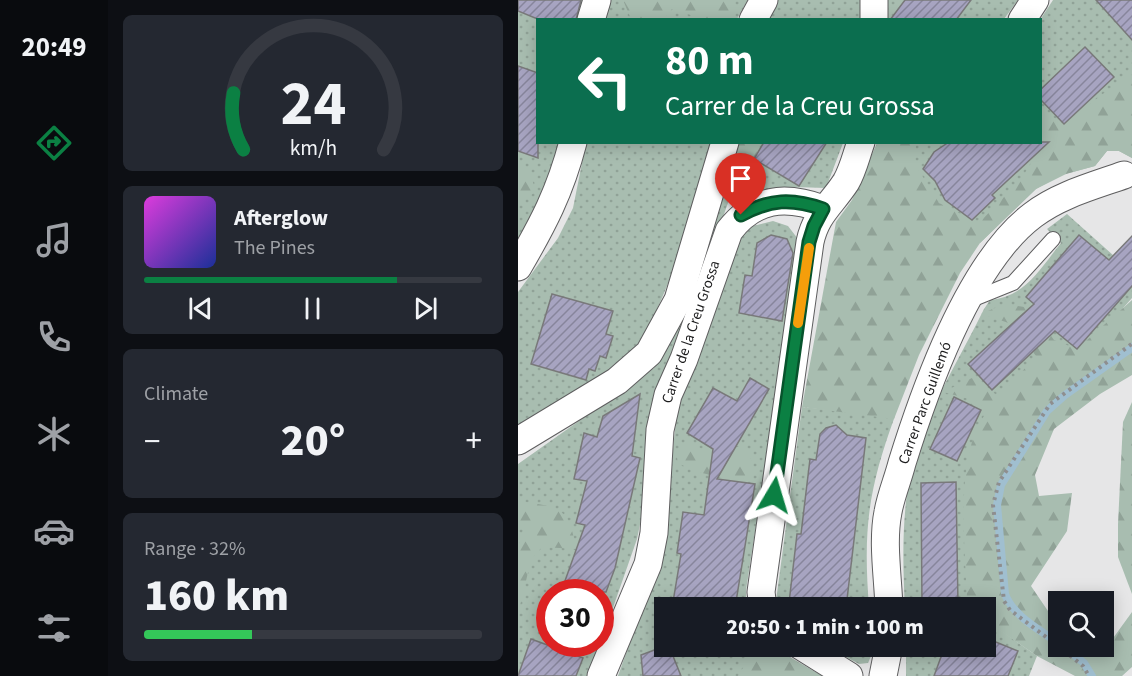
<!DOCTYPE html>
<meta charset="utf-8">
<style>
body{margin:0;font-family:"Source Sans 3",sans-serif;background:#242831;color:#f1f3f6;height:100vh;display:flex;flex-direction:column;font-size:22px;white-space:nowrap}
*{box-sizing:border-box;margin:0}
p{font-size:20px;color:#9ea1a6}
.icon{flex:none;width:33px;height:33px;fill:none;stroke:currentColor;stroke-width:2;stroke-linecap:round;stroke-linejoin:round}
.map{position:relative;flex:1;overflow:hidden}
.details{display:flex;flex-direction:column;gap:15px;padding:15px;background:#0d0f14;width:410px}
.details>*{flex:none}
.banner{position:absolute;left:18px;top:18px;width:506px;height:126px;border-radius:0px;box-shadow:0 3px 15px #0003;background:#0b6e4f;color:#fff;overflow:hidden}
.controls{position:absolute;left:530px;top:591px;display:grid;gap:12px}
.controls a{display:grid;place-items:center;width:66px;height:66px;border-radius:0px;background:#171b24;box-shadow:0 3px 15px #0003;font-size:30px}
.speed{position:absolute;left:18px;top:579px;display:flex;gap:12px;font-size:30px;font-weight:700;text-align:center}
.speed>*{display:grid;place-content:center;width:78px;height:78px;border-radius:50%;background:#171b24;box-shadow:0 3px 15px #0003;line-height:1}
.speed .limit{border:9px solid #d22;background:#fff;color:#111}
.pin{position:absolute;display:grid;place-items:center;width:51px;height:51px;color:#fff;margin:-62px -26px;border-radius:50% 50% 50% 0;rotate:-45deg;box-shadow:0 0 6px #0007}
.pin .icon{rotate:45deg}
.me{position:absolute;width:66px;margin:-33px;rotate:7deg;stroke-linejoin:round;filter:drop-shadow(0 0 4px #0008)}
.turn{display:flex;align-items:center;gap:21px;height:126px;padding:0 30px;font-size:27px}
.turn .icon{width:78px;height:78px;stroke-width:2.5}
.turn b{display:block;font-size:42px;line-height:51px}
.big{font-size:45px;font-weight:800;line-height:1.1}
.details .card{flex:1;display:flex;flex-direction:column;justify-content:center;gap:9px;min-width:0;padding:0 21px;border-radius:9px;background:#242831}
.details .dial{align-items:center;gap:0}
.dial svg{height:156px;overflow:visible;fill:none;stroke:#363941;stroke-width:7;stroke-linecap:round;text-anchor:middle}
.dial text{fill:#f1f3f6;stroke:none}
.song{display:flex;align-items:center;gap:18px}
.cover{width:72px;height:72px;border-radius:9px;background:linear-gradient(135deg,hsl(300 70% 55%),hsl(230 70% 35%))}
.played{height:6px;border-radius:3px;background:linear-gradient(90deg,#0b8043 75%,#363941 75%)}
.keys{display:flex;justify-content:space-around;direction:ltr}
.heat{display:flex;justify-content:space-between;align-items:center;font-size:33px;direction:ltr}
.charge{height:9px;border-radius:4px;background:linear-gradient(90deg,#34c759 32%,#363941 0)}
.trip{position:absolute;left:136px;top:597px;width:342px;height:60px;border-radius:0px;background:#171b24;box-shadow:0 3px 15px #0003;font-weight:800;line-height:60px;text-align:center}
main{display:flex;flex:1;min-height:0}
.dock{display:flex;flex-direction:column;width:108px;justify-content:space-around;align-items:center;background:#090b0e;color:#9ea1a6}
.dock .icon{width:42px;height:42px}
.dock .on{color:#0b8043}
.dock b{font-size:27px;color:#f1f3f6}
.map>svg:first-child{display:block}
.green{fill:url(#green-dots)}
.forest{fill:url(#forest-firs)}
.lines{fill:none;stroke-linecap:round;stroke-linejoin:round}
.stream{stroke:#a0bfd0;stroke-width:8}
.building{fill:url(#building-hatch);stroke:#79797a;stroke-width:1.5}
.service-casing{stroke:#5e5e5f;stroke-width:16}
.minor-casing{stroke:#5e5e5f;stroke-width:29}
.path{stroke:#8e8e8f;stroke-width:4;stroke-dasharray:3 4.5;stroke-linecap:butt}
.service{stroke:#fff;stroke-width:14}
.minor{stroke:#fff;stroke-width:27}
.route-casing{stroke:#07532c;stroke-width:15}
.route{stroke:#0b8043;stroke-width:10}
.slow{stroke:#f59e0b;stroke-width:10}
.labels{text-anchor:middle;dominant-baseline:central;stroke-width:4.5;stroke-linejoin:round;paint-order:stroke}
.street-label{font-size:15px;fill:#1c1c1d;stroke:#fff}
</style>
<main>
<nav class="dock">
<b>20:49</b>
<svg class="icon on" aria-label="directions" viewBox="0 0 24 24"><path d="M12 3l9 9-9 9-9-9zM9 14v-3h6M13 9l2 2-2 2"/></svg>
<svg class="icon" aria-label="music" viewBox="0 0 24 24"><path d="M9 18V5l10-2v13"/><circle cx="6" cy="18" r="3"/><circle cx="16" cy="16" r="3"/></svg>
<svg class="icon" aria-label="phone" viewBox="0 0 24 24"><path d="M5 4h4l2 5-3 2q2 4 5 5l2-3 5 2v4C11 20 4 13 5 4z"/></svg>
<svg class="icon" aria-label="climate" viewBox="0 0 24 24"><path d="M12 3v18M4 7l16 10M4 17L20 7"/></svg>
<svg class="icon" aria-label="car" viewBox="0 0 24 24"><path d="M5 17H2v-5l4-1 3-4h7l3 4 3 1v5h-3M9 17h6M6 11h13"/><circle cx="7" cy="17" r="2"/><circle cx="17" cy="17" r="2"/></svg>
<svg class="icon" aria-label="filters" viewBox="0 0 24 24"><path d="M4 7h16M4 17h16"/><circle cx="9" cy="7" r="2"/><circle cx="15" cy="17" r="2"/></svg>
</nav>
<section class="details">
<div class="card dial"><svg viewBox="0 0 100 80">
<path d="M14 69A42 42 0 1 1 86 69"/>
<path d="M14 69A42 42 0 0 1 9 40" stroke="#0b8043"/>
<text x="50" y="56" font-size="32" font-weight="700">24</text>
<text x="50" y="72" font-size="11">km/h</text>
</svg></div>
<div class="card">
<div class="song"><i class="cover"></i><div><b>Afterglow</b><p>The Pines</p></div></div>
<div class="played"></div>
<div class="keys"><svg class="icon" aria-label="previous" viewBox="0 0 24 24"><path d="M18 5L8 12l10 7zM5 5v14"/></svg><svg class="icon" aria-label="pause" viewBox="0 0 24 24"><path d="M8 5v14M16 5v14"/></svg><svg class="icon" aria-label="next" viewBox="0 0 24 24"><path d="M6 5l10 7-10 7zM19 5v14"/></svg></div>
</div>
<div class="card"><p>Climate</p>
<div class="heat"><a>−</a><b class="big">20°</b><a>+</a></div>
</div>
<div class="card"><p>Range · 32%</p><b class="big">160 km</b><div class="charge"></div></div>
</section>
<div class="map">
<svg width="615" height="676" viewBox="0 0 615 676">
<defs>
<pattern id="green-dots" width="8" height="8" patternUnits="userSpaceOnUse" patternTransform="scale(1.5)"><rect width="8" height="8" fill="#a8bdb0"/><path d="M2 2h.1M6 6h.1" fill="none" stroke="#90a297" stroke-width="1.8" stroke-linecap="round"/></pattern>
<pattern id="forest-firs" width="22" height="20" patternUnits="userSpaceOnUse" patternTransform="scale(1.5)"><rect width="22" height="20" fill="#a8bdb0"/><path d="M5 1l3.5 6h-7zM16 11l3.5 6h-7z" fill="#90a297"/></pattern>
<pattern id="building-hatch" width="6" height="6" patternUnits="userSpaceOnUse" patternTransform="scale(1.5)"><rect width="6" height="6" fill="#a7a4c1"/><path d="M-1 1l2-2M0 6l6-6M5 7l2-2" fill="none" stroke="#87859c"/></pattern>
</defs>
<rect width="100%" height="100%" fill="#e6e6e7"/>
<g class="green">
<path d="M65,0L57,19L20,20V142L45,143L0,248V1Z"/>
<path d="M90,0H230L219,19L84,20Z"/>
<path d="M256,0H343L344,19L244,20Z"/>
<path d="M367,0H500L486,19L366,20Z"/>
<path d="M535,0H614V158L601,151H589L577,166L543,175L518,189L462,243L359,143L522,142V20Z"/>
<path d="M68,143H193C175,204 147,329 98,369C69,393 32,411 0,431V292L40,238L55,208Z"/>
<path d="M216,143H325L308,188C271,187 246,185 211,200L160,346L146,371L132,415L126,505L119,539L83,642L82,592H32V644H82L70,676H0V464L136,368L187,255L206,194Z"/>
<path d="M549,214L614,272V298L559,360L477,404L447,482L458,607L387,608C384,552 383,489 403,436C419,394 446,350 466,309L472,300C508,296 521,270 543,243L529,229Z"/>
<path d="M255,221L270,226L280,239L276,281L228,590V607L147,608V646L255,647L304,676H100L145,548L160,400L222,238L235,226Z"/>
<path d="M284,407L377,416C350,490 345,529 351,607H260L258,601Z"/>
<path d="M468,620L519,656L511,676H388V647L468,646Z"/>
<path d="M310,647H354V654L350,663L341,664Z"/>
</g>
<g class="forest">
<path d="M105,0H210L218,9L207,19H185L154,9L146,19H113Z"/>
<path d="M612,73L614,76V158L601,151H589L577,166L548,174L518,189L462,243L442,273L401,355L376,419L284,407L318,222L334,200L359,143H398L397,164L421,203L461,223L503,179L520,152L516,143L522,142V103L527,112L546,124Z"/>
<path d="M212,142L241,143L238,155L222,185L213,176Z"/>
<path d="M0,165L11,171L18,191L6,200L0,197Z"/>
<path d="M614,300V375L582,394L536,429L517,475L521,496L554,493L549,531L513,586L530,611L540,619V646L577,647L585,652L614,612V667L604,676H557L519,656L468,621V608L457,607L449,598C447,546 436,453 469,412L459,401L425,392L456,377L481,397L518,356L494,324L463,314L486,304L513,308L536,340L559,349Z"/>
<path d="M614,402V594L600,557V524L605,422Z"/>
<path d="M168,443L196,453L223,446L231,449L236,476L217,481L176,471L160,463L158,452Z"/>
<path d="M0,501C40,507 51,505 58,549L24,547L13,560L0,614V548L6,527L0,526Z"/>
<path d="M259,651L304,676H220L234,653Z"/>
</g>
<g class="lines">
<g class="stream">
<path d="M540,643C521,629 495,616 487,594L479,505L483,485L529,411L547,395L615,347"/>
<path d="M545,646L566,663L574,676"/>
</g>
</g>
<g class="building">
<path d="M0,0H63L58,20H22L0,11Z"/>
<path d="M387,0H453L438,20H372Z"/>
<path d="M578,0H615V41Z"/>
<path d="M567,47L596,77L546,124L522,99V90Z"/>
<path d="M0,66L20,73V158L0,151Z"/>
<path d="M246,142H309L281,186L236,159Z"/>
<path d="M431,142H531L474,195L477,198L454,220L427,200L417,181L405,169L416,152Z"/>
<path d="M253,235L269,239L275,253L264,321L221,313L227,275L234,276L239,243Z"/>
<path d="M561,235L591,260L615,235V285L559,349L537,331L474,390L450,364L516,304L508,297Z"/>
<path d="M34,294L95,311L88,334L95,336L88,358L82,356L77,371L71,369L68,380L13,364Z"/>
<path d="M232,378L251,389L199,479L237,484L217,608H154L163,554L159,553L165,512L186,515L195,449L169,433L195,388L219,401Z"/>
<path d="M122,394L114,456L122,458L97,568L88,592H43L67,525L58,523L69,481L56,479L66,433L79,437L85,416Z"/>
<path d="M436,397L463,410L439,461L412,449Z"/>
<path d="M318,425L329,435L348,438L328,608H289L290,605L271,603L279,534H283L292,459L298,460L302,434L308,428Z"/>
<path d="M438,482L440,605L404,606L403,483Z"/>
<path d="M468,638L500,651L490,676H416L427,646H468Z"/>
<path d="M13,639L65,658L58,676H0Z"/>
<path d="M147,646H151L163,676H125L123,655Z"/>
</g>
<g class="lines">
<defs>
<path id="service" d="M453,300L495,283L535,239"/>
<g id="minor">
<path d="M73,20L79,0"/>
<path d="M235,20L246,0"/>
<path d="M356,20V0"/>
<path d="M504,20L517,0"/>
<path d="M0,267C25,224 42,192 55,142"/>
<path d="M0,441L99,381L131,353L160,300L207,142"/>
<path d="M245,608L243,592L292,242C298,214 313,205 328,182C335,170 338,156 343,142"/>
<path d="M371,608C370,577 364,542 370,512C373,495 380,479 384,463C407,389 451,263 515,215C541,195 575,186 606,175"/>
<path d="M283,646L331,676"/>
<path d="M83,676L130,564L136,533L142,430L150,395L166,359L211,231C236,198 267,195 305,209"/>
<path d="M365,676L371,646"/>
</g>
</defs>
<use href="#service" class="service-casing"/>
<use href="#minor" class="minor-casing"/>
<g class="path">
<path d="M540,646L492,610L486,601L475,505L481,482L532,404L615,343"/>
<path d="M540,646L565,666L571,676"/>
</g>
<use href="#service" class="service"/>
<use href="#minor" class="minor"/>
</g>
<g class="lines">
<defs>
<path id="route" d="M223,215C252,199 274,198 305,209L296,226L291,242L256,495"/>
</defs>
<use href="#route" class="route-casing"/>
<use href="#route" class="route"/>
<path class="slow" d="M280,323L291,248"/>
</g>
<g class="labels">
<g class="street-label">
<text transform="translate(173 332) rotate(-71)">Carrer de la Creu Grossa</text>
<text transform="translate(407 403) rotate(-70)">Carrer Parc Guillemó</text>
</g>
</g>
</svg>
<div class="controls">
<a><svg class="icon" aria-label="search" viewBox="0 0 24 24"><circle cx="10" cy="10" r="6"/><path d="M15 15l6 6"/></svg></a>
</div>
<div class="speed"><div class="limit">30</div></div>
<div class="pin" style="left:223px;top:215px;background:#d93025"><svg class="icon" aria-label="arrive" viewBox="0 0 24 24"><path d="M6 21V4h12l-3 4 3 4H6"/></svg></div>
<svg class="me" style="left:256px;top:495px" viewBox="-20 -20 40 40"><path d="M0-17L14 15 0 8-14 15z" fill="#0b8043" stroke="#fff" stroke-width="4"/></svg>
<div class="trip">20:50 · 1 min · 100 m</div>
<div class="banner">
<div class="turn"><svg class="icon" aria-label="left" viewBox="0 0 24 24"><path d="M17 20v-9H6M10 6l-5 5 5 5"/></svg><div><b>80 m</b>Carrer de la Creu Grossa</div></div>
</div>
</div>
</main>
